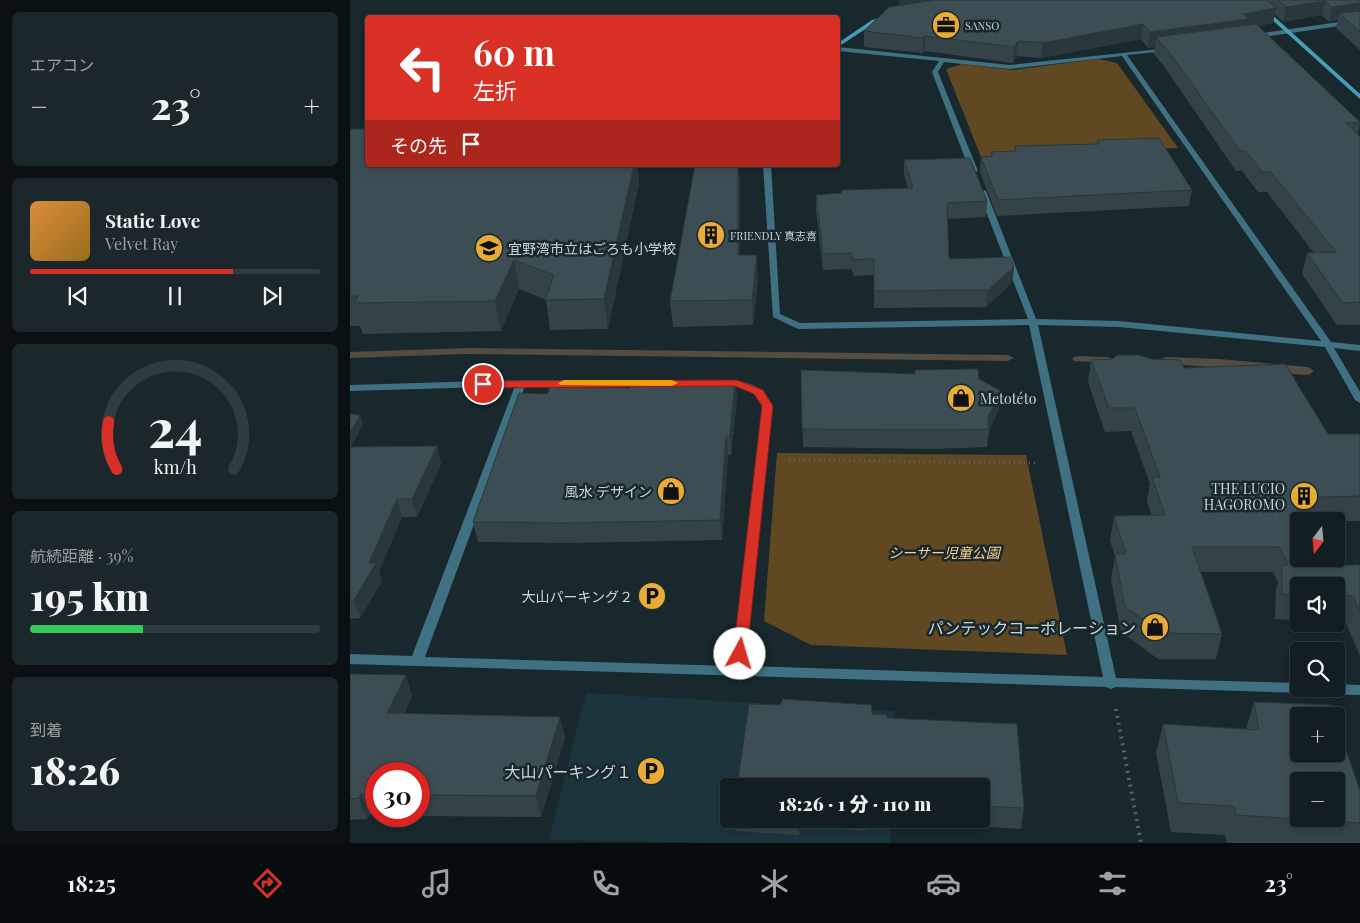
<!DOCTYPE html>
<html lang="ja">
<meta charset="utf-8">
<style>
body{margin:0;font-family:"Playfair Display","Noto Sans JP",serif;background:#1b272a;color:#f1f3f6;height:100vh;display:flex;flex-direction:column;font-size:19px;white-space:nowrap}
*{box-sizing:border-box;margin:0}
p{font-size:16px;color:#9ca2a5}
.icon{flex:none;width:28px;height:28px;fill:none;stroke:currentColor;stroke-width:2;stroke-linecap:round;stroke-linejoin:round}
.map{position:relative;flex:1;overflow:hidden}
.side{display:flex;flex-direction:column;gap:12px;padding:12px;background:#0a1013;width:350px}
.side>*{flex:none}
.hud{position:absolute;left:15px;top:15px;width:475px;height:152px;border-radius:5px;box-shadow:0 2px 8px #0003,0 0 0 1px #313c40;background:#d93025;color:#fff;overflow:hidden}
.needle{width:32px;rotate:196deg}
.buttons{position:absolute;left:940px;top:512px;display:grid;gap:10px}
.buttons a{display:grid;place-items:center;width:55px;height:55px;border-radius:5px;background:#121e22;box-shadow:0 2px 8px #0003,0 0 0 1px #313c40;font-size:25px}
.speed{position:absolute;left:15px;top:762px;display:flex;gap:10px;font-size:25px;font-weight:700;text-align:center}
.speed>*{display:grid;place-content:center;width:65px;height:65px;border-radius:50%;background:#121e22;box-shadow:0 2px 8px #0003,0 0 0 1px #313c40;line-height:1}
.speed .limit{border:8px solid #d22;background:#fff;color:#111}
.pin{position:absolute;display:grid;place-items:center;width:42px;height:42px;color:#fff;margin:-21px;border:2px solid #fff;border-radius:50%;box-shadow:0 1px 5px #0007}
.me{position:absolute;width:55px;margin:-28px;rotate:6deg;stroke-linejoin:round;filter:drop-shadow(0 0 4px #0008)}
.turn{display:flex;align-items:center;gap:18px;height:105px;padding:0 25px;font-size:22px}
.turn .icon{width:65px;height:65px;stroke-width:2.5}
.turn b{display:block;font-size:35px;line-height:42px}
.then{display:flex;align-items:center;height:48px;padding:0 25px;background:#0003;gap:10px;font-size:19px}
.big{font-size:38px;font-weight:800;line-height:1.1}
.side .card{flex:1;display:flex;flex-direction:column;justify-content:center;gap:8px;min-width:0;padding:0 18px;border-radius:8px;background:#1b272a}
.side .dial{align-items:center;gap:0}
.dial svg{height:130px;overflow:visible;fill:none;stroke:#313c40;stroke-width:7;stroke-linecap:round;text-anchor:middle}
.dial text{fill:#f1f3f6;stroke:none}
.song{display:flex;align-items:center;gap:15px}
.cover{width:60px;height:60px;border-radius:8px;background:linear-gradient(135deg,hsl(30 70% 55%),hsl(40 70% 35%))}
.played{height:5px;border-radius:2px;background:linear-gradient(90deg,#d93025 70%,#313c40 70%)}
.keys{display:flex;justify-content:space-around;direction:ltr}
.heat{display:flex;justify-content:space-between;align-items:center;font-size:28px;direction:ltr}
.charge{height:8px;border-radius:4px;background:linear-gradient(90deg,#34c759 39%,#313c40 0)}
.trip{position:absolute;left:370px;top:778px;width:270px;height:50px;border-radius:5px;background:#121e22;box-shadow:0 2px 8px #0003,0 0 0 1px #313c40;font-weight:800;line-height:50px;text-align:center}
.tabs{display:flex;height:80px;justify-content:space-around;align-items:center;background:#070c0e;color:#9ca2a5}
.tabs .icon{width:35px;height:35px}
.tabs .active{color:#d93025}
.tabs b{font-size:22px;color:#f1f3f6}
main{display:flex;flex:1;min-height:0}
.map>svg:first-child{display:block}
.built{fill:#1c343c}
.green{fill:#604922}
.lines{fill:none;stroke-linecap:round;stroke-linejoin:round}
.stream{fill:#524c41;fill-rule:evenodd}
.path-far1{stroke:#566469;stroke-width:3;stroke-dasharray:1 4;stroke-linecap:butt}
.path{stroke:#566469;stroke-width:4;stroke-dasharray:2 5;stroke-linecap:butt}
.street{fill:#3f7182;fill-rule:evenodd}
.secondary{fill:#479cb7;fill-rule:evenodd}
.wall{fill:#344348}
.shaded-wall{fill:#2a373b}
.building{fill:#3c4e54;stroke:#2a373b;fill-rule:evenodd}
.route{fill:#d93025;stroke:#8d1f18}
.slow{fill:#f59e0b}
.labels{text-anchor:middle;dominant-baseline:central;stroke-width:5;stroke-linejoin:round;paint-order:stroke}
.far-poi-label{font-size:11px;fill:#ccd6da;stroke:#18282d;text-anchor:start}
.poi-label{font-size:14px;fill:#ccd6da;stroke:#18282d;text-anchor:end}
.park-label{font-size:14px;font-style:italic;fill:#fed28a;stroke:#18282d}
.near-poi-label{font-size:16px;fill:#ccd6da;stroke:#18282d;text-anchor:end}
</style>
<main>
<section class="side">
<div class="card"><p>エアコン</p>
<div class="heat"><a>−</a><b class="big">23°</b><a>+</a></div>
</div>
<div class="card">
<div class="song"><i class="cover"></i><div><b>Static Love</b><p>Velvet Ray</p></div></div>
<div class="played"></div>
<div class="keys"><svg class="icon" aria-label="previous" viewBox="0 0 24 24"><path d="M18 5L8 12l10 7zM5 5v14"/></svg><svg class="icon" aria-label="pause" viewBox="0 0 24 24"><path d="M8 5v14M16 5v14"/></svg><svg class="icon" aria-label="next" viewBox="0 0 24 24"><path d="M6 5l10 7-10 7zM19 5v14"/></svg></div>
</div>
<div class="card dial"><svg viewBox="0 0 100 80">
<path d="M14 69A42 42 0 1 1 86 69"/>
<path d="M14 69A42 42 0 0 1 9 40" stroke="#d93025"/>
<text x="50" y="56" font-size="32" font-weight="700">24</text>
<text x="50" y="72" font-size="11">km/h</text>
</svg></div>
<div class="card"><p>航続距離 · 39%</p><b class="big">195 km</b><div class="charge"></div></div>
<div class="card"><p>到着</p><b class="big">18:26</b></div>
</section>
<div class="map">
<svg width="1010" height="843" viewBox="0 0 1010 843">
<rect width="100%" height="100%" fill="#18282d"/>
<path class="built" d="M236,693L544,711L542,786H379V819H541L540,843H372L199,840Z"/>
<g class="green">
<path d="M749,59L767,63L828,148L631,157L596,69L612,64L663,70Z"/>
<path d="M427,453L676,455L717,655L461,645L414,621Z"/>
</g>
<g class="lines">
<g class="stream">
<path d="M117,348L658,355L664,358L658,361L117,354L0,358V352Z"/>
<path d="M728,356L758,357L764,360L758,363L724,361L722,359L724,357Z"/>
<path d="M815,357L869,359L958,367L964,371L958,375L811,363L809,361Z"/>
</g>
<path class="path-far1" d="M439,460L685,463"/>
<path class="path" d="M766,709L791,843"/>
<g class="street">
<path d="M1010,19V23L906,38L903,36L906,34Z"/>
<path d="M488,47L660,65L819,48L820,49L817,51L777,55L981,342L1010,345V351L984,348L1010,392V403L1005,400L975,347L769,327L688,325L766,678L949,683V689H955L954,691L949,693L766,687L761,689L756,687L0,664V654L62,656L165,386L0,391V385L171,380H295L300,383L298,385L175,386L75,657L382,666L412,406L405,394L386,386H372L367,383C376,376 406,383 414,392C417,395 419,401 422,406L395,666L753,677L679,325L448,329L423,317L413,165H421L430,314L450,323L678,319L628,191L632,189L636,191L686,319L769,321L971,341L772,56L660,69L594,62L588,72L628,171L624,173L620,171L582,72L589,61L488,51Z"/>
<path d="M986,684L1010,685V695L969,694L964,692L963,689H986Z"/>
</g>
<g class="secondary">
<path d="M900,0H906L1010,94V99Z"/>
<path d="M537,16L539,17V19L526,22L488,47V43L522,20Z"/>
</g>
</g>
<g class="wall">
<path d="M549,0H1010V50L986,28L988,20L979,22L972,15L933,22L925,14L923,23L908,26L1010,122L1008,135L1010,137V325H987L952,274L957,253H964L917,192H908L892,171H886L816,69L804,54L805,47L798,48L791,39L691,58L666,56L663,63L575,51L573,53L514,47V31L549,5Z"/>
<path d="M0,129L18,165H287L289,182L258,329L200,330L196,300L169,289L151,331L13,334L10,326H0Z"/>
<path d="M747,140L842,190L839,206L647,216L630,172L631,157L641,156V152L665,151V146L746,144Z"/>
<path d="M554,160L637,201L636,217L597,219L599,259L664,267L662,283L636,307L524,308V275L504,276L501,269L473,270L466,211V195L558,188L554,175Z"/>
<path d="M390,179V255L408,279L403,325L323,327L320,301Z"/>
<path d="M741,360L834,368L978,434L1010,436V521H949L976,565H1010V656L995,621H986V586H949V620L925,619L926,589L928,582L923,572H851L872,634L866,659H808L771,632L761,579L765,556L760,541L764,516H802L797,501L800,484L781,431L755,432L738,382Z"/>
<path d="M451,370L565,374V370L629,379L651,391L649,409L639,431L637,447L583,449L453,447Z"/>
<path d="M385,381L387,400L381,455H378L372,540L220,543L128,542L123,522L197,394L280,388Z"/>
<path d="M0,414L10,415L13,425L0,447L87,446L91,464L67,517H52L29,571L32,581L10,618L0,619Z"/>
<path d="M0,674L56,675L62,696L54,714L210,717L215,738L191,817L69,816V774H26V815H19L17,819L0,820Z"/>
<path d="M904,702L1010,791V843H877L875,835L821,832L806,753L813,724L896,729Z"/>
<path d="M522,714L537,718L674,808L671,829L517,819L515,831L453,826L449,835L386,831L385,819H631V786Z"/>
</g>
<g class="shaded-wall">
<path d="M549,0H641L549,11Z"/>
<path d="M975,1L972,15L933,22L936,7Z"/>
<path d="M1010,3V17L989,13L988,20L979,22L982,7Z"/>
<path d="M926,8L923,23L897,27L806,37L805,47L798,48L800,32L893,14Z"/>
<path d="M793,24L791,39L691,58L693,43Z"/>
<path d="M575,36V51L573,53V38Z"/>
<path d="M668,41L666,56L663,63L664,47Z"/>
<path d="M284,165H287L289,182L258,329L254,299Z"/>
<path d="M388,165L390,179V280L388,255Z"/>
<path d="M407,255L408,279L403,325L402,300Z"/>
<path d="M164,260L169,289L151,331L145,301Z"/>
<path d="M664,267L662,283L636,307L638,290Z"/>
<path d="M385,381L387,400L381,455L380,436Z"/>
<path d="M651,391L649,409L639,431L638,417Z"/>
<path d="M10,415L13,425L0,448V433Z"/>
<path d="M376,436L378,455L372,540L370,520Z"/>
<path d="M87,446L91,464L67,517L62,499Z"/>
<path d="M47,499L52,517L29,571L32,581L10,618L4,600L19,563Z"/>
<path d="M56,675L62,696L44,734L37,713Z"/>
<path d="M210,717L215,738L191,817L186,796Z"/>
<path d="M11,794L19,815L17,819L9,798Z"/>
<path d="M448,819H453V826L449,835Z"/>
</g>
<g class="building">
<path d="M586,0H916L926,8L893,14L899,19L800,32L793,24L693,43L668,41L664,47L575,36L573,38L514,31L539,7Z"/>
<path d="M928,0H1010V3L982,7L975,1L936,7Z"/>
<path d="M1010,11V32L989,13Z"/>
<path d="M906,24L1010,122L996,123L1010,137V302L993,303L957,253L986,252L921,172H912L896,151H890L819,52L806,37Z"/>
<path d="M0,129H18V165H284L254,299L195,300L204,275L164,260L145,301L4,303L8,296H0Z"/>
<path d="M809,138L842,190L648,200L631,157L643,156L641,152L666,151L665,146L749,144L747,140Z"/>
<path d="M620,158L637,201L597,203L599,259L660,257L664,267L638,290L524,291V258L504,260L501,253L473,254L466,195L491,193L493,190L563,188L554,160Z"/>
<path d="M345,165H388V255H407L402,300L320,301Z"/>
<path d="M768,355H788L802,359L830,360L834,368L935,364L978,434H1009L1010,436V496L941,498L953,521H949V559H972L976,565H1010V612L1003,596L986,595V586H949V594H932V565H938L930,547H842L872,634L813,633L775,607L765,554H776L764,516L815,515L802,477H810L785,408H759L741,360L762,359Z"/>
<path d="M628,369L629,379L651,391L638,417L639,429L584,430L452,429L451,370L565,374V370Z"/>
<path d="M282,381H385L380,436H376L370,520L217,523L123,522L169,393L197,394L200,387L280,388Z"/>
<path d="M0,414L10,415L0,433Z"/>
<path d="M87,446L62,499H47L19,563H26L4,600H0V447Z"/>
<path d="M0,674L56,675L37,713L210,717L186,796L69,795V774H26V794H11L9,798L0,799Z"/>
<path d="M433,699L521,705L522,714L537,715V718L667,724L674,808L631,806V786H387L399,704L430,705Z"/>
<path d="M904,702L981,705L985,716H949V754H986V720L1010,791V823L886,815L884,806L828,803L813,724L909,730ZM949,781H986V819H949Z"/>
</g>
<path class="route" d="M387,380L413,390L423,406L397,654L395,658L390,659L385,658L383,654L412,406L404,394L385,386L133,388L128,384L133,381Z"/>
<path class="slow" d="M214,380H322L328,383L322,386L210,385L208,383Z"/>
<defs>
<symbol id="office-disc" viewBox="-11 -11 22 22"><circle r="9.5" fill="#e8ab37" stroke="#18282d"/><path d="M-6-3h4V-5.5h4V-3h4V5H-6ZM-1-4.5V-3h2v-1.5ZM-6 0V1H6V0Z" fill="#111"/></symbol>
<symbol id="building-disc" viewBox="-11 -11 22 22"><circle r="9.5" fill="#e8ab37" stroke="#18282d"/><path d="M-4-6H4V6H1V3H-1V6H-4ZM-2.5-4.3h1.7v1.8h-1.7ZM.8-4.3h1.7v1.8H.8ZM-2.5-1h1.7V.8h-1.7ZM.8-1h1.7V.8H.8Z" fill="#111"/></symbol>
<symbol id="school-disc" viewBox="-11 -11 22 22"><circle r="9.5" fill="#e8ab37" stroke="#18282d"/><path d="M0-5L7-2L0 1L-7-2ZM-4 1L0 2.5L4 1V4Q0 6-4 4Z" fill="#111"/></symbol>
<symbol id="shop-disc" viewBox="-11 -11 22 22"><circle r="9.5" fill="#e8ab37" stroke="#18282d"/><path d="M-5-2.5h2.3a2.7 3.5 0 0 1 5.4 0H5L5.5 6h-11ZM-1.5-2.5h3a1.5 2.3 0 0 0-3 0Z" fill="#111"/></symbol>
<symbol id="parking-disc" viewBox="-11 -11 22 22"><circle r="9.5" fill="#e8ab37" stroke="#18282d"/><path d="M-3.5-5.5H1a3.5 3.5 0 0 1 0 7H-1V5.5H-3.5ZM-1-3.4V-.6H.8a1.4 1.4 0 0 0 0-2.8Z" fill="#111"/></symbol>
</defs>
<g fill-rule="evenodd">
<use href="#office-disc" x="580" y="9" width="32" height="32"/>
<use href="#building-disc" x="345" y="219" width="32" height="32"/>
<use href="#school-disc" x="123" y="232" width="32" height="32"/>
<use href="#shop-disc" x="595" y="382" width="32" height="32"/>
<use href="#shop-disc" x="305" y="475" width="32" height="32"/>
<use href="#building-disc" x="938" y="480" width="32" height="32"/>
<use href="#parking-disc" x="286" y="580" width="32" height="32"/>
<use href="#shop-disc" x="789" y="611" width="32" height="32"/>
<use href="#parking-disc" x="285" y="755" width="32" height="32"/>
</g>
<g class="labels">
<g class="far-poi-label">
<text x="615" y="25">SANSO</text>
<text x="380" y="235">FRIENDLY 真志喜</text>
</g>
<g class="poi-label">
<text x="158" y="248" text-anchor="start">宜野湾市立はごろも小学校</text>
<text x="630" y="398" text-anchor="start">Metotéto</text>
<text x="935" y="488">THE LUCIO<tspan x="935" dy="16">HAGOROMO</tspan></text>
<text x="302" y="491">風水 デザイン</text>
<text x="283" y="596">大山パーキング２</text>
</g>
<g class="park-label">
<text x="594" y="552">シーサー児童公園</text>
</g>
<g class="near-poi-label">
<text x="786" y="627">パンテックコーポレーション</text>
<text x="282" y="771">大山パーキング１</text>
</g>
</g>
</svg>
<div class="buttons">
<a><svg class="needle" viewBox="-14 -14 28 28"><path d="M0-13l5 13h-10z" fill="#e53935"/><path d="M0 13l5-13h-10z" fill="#9ca2a5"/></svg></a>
<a><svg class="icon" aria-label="sound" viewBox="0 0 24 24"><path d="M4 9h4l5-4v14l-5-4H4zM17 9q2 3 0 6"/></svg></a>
<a><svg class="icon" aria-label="search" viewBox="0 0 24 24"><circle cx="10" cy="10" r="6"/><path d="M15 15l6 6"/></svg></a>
<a>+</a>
<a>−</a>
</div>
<div class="speed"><div class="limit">30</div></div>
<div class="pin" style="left:133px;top:384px;background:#d93025"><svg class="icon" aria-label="arrive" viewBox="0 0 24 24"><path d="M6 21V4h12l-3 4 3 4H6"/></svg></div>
<svg class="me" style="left:390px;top:654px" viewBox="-20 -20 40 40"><circle r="19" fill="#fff"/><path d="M0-13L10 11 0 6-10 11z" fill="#d93025"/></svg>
<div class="trip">18:26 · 1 分 · 110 m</div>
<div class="hud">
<div class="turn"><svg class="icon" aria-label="left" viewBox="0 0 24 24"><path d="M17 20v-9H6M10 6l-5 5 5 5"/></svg><div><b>60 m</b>左折</div></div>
<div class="then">その先<svg class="icon" aria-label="arrive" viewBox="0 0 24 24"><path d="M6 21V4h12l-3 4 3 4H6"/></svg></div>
</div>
</div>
</main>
<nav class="tabs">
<b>18:25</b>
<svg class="icon active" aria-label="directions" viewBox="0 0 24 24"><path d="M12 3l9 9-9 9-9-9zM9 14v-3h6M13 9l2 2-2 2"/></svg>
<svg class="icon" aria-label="music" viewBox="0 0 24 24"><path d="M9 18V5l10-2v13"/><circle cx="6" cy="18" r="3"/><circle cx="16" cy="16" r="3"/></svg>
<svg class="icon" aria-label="phone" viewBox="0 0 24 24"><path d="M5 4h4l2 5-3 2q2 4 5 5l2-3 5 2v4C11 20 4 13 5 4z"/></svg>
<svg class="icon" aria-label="climate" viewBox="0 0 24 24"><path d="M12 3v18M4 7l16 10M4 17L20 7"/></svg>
<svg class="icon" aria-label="car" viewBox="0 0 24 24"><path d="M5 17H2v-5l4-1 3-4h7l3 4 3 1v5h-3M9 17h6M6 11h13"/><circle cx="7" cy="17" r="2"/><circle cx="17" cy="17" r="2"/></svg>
<svg class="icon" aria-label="filters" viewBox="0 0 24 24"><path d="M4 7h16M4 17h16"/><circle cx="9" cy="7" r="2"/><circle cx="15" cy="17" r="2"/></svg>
<b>23°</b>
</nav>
